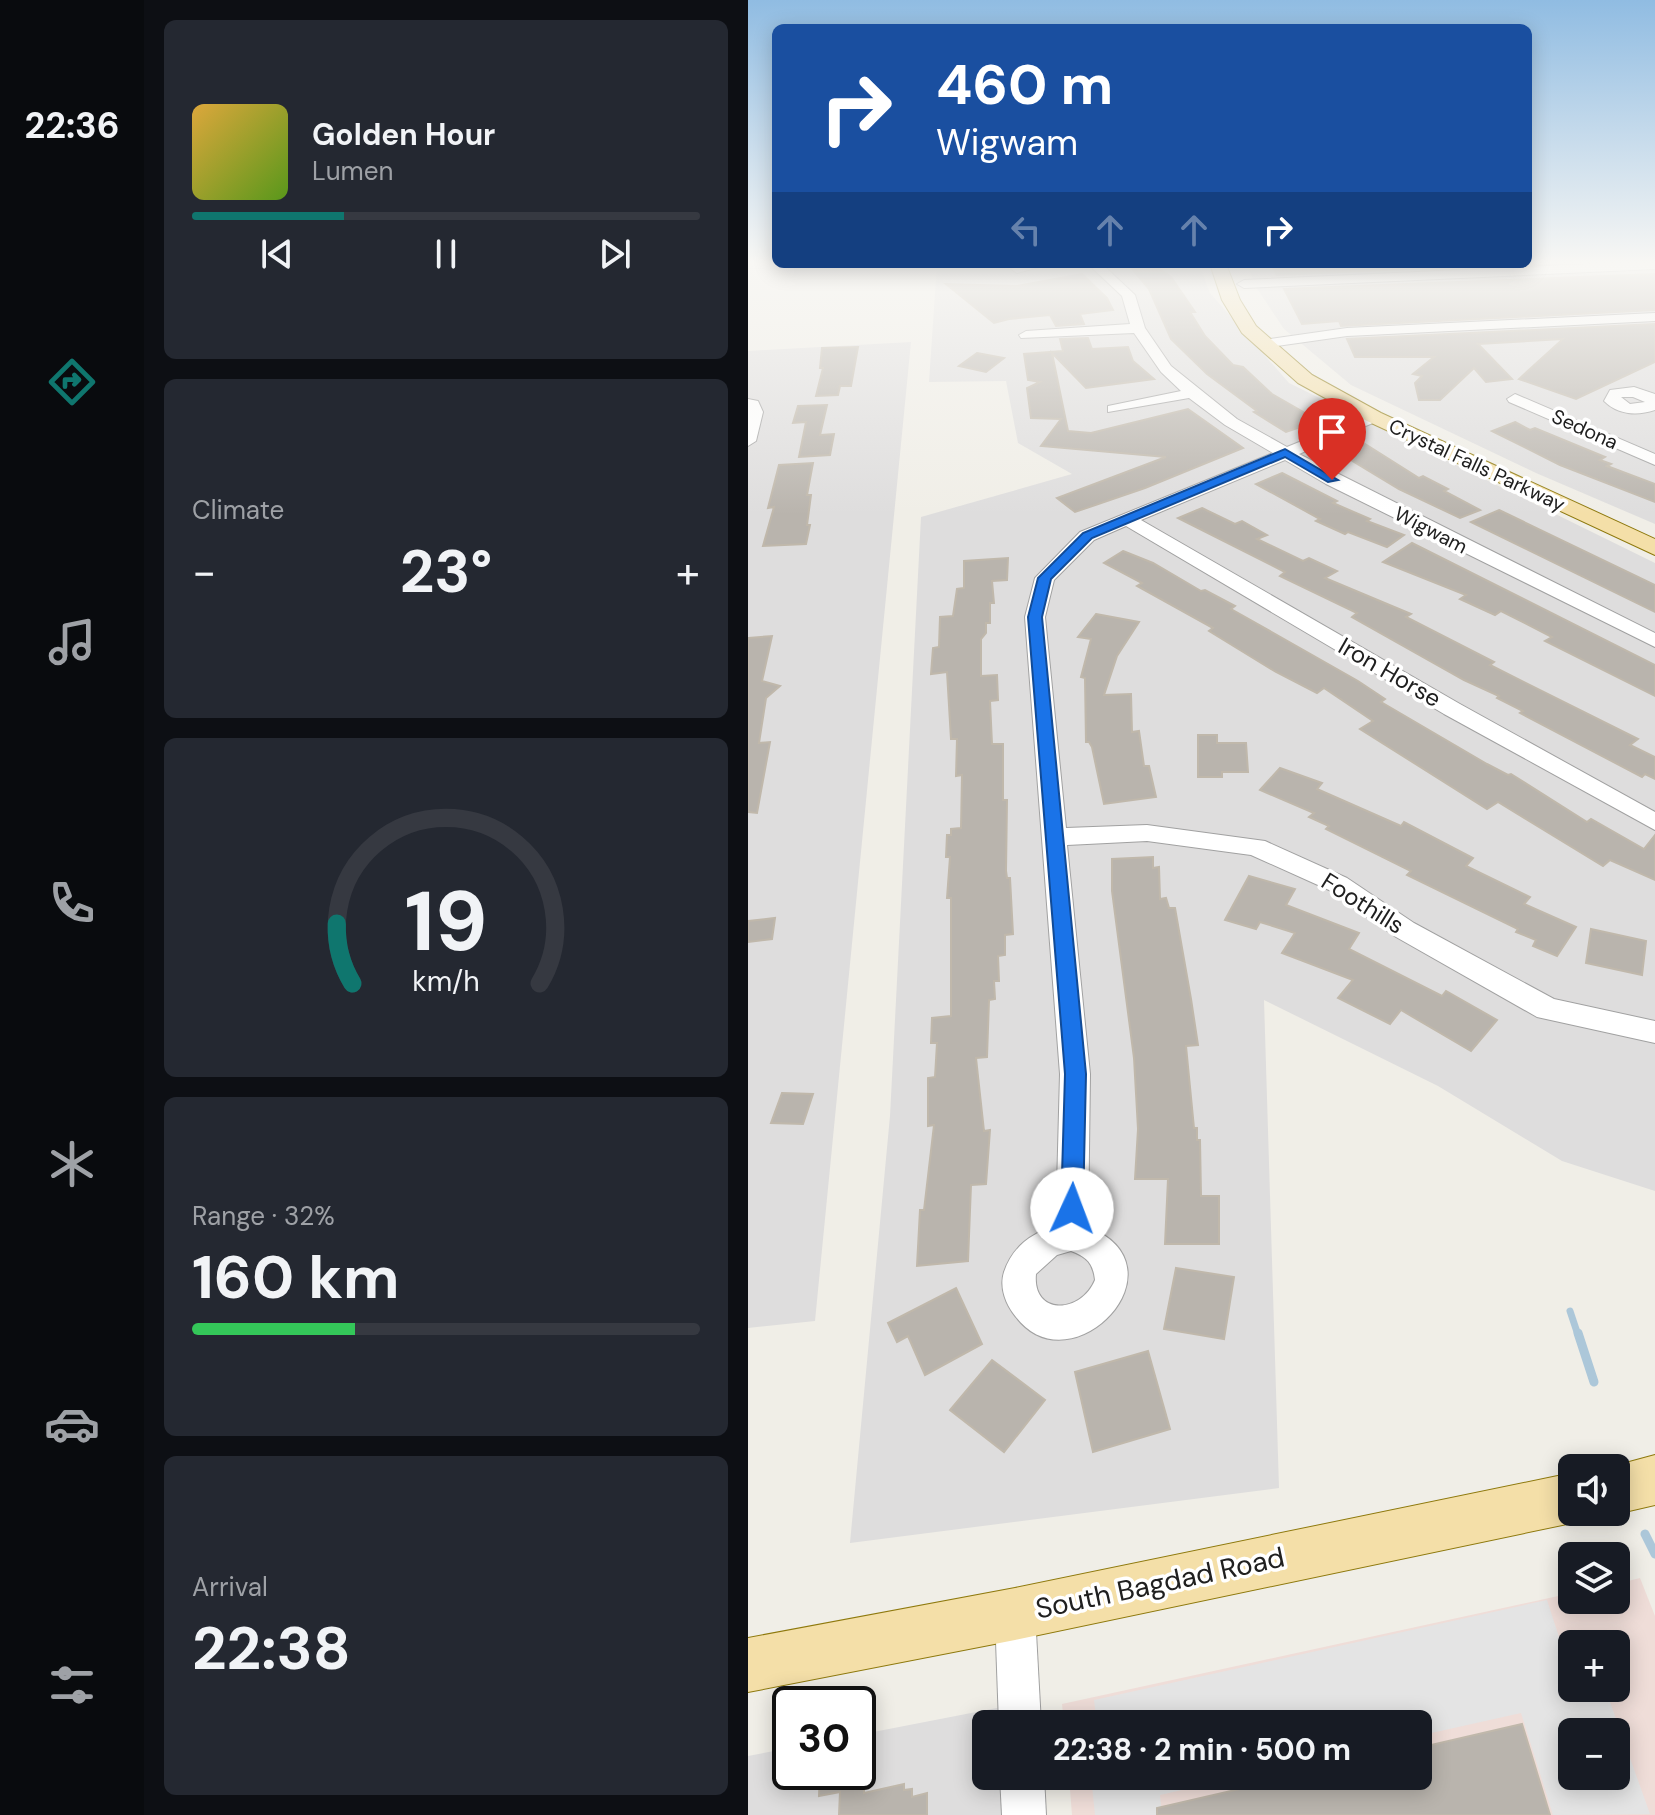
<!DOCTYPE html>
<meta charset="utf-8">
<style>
body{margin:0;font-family:"DM Sans",sans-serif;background:#242831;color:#f1f3f6;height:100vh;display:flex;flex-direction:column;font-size:30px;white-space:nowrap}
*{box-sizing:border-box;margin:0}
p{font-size:26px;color:#9ea1a6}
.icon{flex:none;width:44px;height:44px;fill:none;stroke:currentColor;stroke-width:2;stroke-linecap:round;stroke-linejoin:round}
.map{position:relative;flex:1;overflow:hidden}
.drawer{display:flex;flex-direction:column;gap:20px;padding:20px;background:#0d0f14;width:604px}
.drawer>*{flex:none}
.hud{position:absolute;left:24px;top:24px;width:760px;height:244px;border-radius:12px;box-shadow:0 4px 20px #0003;background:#1a4fa0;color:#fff;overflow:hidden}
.buttons{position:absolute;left:810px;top:1454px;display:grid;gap:16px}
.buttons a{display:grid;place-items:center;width:72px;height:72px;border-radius:12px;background:#171b24;box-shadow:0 4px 20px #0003;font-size:40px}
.speed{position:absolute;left:24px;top:1686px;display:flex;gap:16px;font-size:40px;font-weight:700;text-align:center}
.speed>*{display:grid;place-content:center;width:104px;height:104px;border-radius:50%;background:#171b24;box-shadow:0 4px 20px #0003;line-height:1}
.speed .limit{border:4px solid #111;border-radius:12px;background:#fff;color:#111}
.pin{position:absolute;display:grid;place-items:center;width:68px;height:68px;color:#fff;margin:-82px -34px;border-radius:50% 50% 50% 0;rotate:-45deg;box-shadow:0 0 8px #0007}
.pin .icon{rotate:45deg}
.me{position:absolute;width:88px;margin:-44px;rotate:2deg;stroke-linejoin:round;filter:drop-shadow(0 0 6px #0008)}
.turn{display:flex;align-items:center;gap:28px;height:168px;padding:0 32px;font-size:36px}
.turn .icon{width:104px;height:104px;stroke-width:2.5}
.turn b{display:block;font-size:56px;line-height:68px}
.lanes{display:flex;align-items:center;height:76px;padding:0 32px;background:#0003;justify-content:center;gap:40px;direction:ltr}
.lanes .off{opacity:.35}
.big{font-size:60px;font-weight:700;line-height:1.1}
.drawer .widget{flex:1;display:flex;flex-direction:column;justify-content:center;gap:12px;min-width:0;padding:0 28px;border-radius:12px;background:#242831}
.drawer .dial{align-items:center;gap:0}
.dial svg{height:208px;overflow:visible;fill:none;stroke:#363941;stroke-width:7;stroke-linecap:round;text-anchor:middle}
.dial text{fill:#f1f3f6;stroke:none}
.song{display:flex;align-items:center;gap:24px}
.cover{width:96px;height:96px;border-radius:12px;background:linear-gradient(135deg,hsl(40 70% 55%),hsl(90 70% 35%))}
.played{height:8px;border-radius:4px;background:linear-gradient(90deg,#0f766e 30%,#363941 30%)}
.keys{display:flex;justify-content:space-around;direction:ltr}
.heat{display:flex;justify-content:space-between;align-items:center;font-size:44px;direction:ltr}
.charge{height:12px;border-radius:6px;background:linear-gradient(90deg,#34c759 32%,#363941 0)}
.trip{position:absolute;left:224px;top:1710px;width:460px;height:80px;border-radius:12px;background:#171b24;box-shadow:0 4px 20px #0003;font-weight:700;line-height:80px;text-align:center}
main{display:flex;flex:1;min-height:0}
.dock{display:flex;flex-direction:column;width:144px;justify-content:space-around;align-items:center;background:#090b0e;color:#9ea1a6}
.dock .icon{width:56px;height:56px}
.dock .selected{color:#0f766e}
.dock b{font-size:36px;color:#f1f3f6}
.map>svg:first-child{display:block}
.residential{fill:#dedddd}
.commercial{fill:#efddd8;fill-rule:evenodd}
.parking{fill:#e4e4e4;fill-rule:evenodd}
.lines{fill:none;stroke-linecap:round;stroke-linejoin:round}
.stream-far1{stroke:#acc7d9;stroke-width:7}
.stream{stroke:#acc7d9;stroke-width:9}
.building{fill:#b9b4ad;stroke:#c0b8ab;stroke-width:2}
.minor-casing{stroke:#a1a1a1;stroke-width:2}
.major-casing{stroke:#8e790d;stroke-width:2}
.minor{fill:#fff;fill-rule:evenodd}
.major{fill:#f4dfa8;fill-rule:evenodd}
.route{fill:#1a73e8;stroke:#114b97;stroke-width:2}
.labels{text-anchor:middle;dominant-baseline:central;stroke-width:7;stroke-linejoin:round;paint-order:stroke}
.far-street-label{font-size:20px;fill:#202020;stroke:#fff}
.street-label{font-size:24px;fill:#202020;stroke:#fff}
.near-street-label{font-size:28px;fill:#202020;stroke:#fff}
</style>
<main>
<nav class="dock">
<b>22:36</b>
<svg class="icon selected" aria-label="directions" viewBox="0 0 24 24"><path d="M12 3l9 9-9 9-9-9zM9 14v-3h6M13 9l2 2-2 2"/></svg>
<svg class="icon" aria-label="music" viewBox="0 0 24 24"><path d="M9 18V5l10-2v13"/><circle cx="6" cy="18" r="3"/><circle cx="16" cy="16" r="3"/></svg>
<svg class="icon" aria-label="phone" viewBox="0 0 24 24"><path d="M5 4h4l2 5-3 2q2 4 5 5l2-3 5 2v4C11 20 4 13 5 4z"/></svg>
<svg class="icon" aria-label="climate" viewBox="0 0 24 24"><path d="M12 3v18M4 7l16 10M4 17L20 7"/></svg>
<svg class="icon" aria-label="car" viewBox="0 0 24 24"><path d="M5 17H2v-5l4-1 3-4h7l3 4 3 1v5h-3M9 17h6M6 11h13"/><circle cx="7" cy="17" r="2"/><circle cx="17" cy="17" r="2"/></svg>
<svg class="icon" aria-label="filters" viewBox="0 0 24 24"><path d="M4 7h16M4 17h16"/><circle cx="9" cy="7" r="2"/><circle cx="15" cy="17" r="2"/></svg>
</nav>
<section class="drawer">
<div class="widget">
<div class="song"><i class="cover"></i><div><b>Golden Hour</b><p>Lumen</p></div></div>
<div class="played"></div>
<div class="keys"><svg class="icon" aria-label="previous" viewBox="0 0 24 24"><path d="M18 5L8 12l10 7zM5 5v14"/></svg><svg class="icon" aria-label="pause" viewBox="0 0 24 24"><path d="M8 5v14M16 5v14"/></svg><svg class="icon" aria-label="next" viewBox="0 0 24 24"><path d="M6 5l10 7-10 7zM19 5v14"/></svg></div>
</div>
<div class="widget"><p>Climate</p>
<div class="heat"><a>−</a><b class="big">23°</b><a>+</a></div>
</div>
<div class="widget dial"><svg viewBox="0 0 100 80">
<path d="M14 69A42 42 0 1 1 86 69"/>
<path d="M14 69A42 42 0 0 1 8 46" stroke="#0f766e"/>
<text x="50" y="56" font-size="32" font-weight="700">19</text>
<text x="50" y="72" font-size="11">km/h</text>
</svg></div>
<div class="widget"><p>Range · 32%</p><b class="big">160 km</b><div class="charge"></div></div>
<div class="widget"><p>Arrival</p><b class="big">22:38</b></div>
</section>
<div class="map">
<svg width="907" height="1815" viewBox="0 0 907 1815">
<rect width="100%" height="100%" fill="#f0eee7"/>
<g class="residential">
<path d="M780,261H907V524L788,473L603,385L536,329L508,287L499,264H780Z"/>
<path d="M189,264H451L462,293L541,383L907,563V1191L814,1161L690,1086L516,1000L531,1488L102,1543L142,1116L173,517L324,474L270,443L258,381L181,382Z"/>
<path d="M163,342L67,1321L0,1328V351Z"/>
<path d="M259,1706L260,1724H238V1776H262L263,1815H0V1756L42,1748V1772H110V1735Z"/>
</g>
<path class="commercial" d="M892,1578L907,1616V1815H324L321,1776H670V1724H316L314,1704L824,1593V1600H868V1584ZM824,1644H868V1688H824ZM824,1732H868V1776H824Z"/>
<g class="parking">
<path d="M799,1600L811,1637L837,1631L841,1644H824V1688H857L902,1814L805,1815L773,1713L670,1736V1724H349L346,1700ZM824,1732H868V1776H824Z"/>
<path d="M343,1776H496L412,1795L414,1815H347Z"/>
</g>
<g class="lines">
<path class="stream-far1" d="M822,1311L830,1335"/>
<g class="stream">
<path d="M830,1333L846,1382"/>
<path d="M897,1534L907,1554"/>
</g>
</g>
<g class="building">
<path d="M380,264H405L423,277L447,312H442L457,336L485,365L495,367L524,394L564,417L559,418L567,422L538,432L506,412L509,411L459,374L423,339L401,289Z"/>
<path d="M523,264H699L702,267L529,275Z"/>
<path d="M334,274L359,298L365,310L332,314L336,324L308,326L302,315L261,319L246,323L198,284L269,286Z"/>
<path d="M907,274V310L593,326L591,321L554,324L536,289Z"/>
<path d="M907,324V362L828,399L771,379L815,339L730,344L764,379L738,382L726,368L692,400H671L667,383L674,376L665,374L686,357H607L599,339Z"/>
<path d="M340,338L344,349L380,347L385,361L406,379L338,388L304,353L320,431L343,433L440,409L495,448L397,488L327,512L309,498L418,457L293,446L313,419L283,418L279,388L292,382L280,380L276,354L315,351L312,339Z"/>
<path d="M110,347L103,386H92L90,395L68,396L75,368H72L74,348Z"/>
<path d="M229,353L256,358L238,372L211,366Z"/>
<path d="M79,405L72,435L86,434L82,455L51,457L58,422L45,423L50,406Z"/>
<path d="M767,422L782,430L787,428L857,457L852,460L863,464L859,466L907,484V502L812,465L744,431Z"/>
<path d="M614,442L671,478L675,476L700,489L696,491L732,510L712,518L651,489L588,451Z"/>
<path d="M65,463L59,495H63L59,525H62L58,544L15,546L26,507L20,508L31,465Z"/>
<path d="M534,473L589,501L585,503L622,519L619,521L656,535L639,547L600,532L597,534L568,521L572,519L508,484Z"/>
<path d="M454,508L487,524L494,521L519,535L509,539L555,561L561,558L589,571L577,578L663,614L658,617L746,662L742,665L890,739L882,745L907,757V779L897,774L894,777L772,713L775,711L749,698L751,696L716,680L604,617L609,613L532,576L537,572L430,518Z"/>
<path d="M751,510L907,585V612L723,522Z"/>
<path d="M664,543L907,665V696L797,641L804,637L753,611L747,615L712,599L718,595L635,562Z"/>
<path d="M375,551L405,563L453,591L457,590L487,606L483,609L610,681L637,699L633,702L739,764L760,775L763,774L839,822L843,819L896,849L907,835V880L862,860L855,866L750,802L739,809L612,729L625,721L576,688L569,693L528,672L461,631L465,628L389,586L394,583L356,563Z"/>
<path d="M260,558L259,580L244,581L246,603H242V623H238V633L233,639V676L249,675L250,700L242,701L244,744H255V800H259L258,871L259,878H262L265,934L257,935V955L250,956L251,981H246L247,999L241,1000L239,1057L228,1058L236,1131L242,1130L238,1184L223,1185L220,1261L169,1266L172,1210H176L186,1125L180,1126V1078L187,1077L189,1043H183L184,1018L203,1016V898H199L202,857H198L199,835H203V829L213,828L214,775L208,776L209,739H203L199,672L183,674L185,648L191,647L192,617L205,616L209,589L216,588V561Z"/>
<path d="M348,614L391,622L369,656L356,695L383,694L384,732L391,731L396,766H401L408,797L356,804L344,747L341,742H338L337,678L333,677L343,639L330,637Z"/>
<path d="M24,636L14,681L32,686L18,698L11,743L22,742L9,813L0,812V638Z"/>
<path d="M450,735H469V743H498L500,772H474V777H450Z"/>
<path d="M532,768L574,783L569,789L653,826L656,822L725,858L718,866L782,897L776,904L828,927L809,956L785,946L788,940L768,932L770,929L659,875L663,871L578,829L581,826L561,817L566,813L512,790Z"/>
<path d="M405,857V868L411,867L412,899L418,898L421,908H427L443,999L450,1045L438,1046L446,1128H449V1140H452L453,1196H471V1244H417L420,1179H387L390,1129L386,1058L364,891V859Z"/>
<path d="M501,876L547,889L538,905L611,933L601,949L694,996L698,991L749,1020L723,1051L653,1010L642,1024L590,998L605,980L534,953L547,933L512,922L508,929L477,920Z"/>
<path d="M27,918L24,939L0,942V921Z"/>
<path d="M843,929L898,941L894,975L838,963Z"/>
<path d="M34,1093L65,1094L55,1124L23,1123Z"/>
<path d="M428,1268L486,1277L476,1339L416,1329Z"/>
<path d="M208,1288L234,1344L177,1375L160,1336L149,1342L140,1323Z"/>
<path d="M400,1351L422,1429L345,1452L327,1372Z"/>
<path d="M244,1360L297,1400L256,1452L202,1410Z"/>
<path d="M774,1724L802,1815H409V1808L548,1776H670V1748Z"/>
<path d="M72,1772H116V1793L156,1784V1790L164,1789V1797L179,1793V1815H91L92,1792L71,1796Z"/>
</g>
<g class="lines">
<defs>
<g id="minor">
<path d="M907,261V269L496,288L489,284L496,280Z"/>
<path d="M302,264L269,273L263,269L275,264Z"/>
<path d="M340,264H354L387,295L397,328L423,366L489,419L539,447L620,414H632V420L551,454L907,633V647L578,484L537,460L393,520L712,704L907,812V830L696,714L378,526L346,540L306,580L297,617L318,828L399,825L517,841L599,878L666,923L806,999L907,1021V1043L789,1017L648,937L581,890L503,855L399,841L319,845L342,1074L340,1227C441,1267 324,1390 268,1317C258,1305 251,1288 256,1272C265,1246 283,1234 308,1225L312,1074L277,617L287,578L332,532L525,453L477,425L441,398L360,412V406L433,391L413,372L386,333L273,338L271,335L278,331L382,324L374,296ZM323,1251C339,1257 345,1263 347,1280C333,1314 284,1316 288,1274L309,1255Z"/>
<path d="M907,313V321L599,336L515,348L508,344L515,340L599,328Z"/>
<path d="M886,387L907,394V410C889,416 870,415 856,401L862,390ZM873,397H885L897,402L882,404Z"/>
<path d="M767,394L907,454V465L761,402L759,399Z"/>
<path d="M0,399L10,401L15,412L8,441L0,446Z"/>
<path d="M267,1594L281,1600L287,1614L293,1724H251L247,1614L253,1600Z"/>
<path d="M252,1776H296L298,1815H254Z"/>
</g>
<g id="major">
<path d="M462,264H478L492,300L508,326L564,375L633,413L907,539V555L619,421L550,383L494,333L474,300Z"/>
<path d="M907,1455V1505L868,1514L864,1512H868V1468H859Z"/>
<path d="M824,1473V1512H843L824,1523L267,1640L0,1692V1638L267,1588Z"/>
</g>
</defs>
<use href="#minor" class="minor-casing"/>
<use href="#major" class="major-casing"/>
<use href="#minor" class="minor"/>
<use href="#major" class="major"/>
</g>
<linearGradient id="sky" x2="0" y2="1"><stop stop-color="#90bce2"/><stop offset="0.51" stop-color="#f8f7f4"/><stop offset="1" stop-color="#f8f7f4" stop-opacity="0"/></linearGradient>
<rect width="907" height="515" fill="url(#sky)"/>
<path class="route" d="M537,449L590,480L580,482L537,457L344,538L303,579L294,617L338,1074L335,1209L332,1216L324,1219L316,1216L313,1209L317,1074L280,617L290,578L335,533Z"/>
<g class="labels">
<g class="far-street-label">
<text transform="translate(837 429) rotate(24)">Sedona</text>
<text transform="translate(729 465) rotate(25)">Crystal Falls Parkway</text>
<text transform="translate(683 530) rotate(27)">Wigwam</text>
</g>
<g class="street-label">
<text transform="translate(642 672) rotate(30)">Iron Horse</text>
<text transform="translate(615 903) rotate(32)">Foothills</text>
</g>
<g class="near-street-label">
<text transform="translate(412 1583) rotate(-12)">South Bagdad Road</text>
</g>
</g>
</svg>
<div class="buttons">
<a><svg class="icon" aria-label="sound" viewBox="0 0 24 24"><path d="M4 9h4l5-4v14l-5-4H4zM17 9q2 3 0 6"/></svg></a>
<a><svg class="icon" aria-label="layers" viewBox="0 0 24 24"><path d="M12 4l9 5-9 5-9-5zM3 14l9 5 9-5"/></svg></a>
<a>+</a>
<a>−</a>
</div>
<div class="speed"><div class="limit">30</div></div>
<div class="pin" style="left:584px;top:480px;background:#d93025"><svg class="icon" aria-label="arrive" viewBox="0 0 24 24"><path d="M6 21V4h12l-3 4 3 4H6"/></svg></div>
<svg class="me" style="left:324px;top:1209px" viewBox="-20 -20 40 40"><circle r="19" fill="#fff"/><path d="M0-13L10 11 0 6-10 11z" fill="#1a73e8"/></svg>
<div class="trip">22:38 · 2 min · 500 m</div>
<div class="hud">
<div class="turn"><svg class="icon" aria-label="right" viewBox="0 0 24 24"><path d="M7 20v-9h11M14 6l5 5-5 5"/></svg><div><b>460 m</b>Wigwam</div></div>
<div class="lanes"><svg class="icon off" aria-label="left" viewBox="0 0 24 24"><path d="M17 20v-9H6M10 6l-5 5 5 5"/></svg><svg class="icon off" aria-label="ahead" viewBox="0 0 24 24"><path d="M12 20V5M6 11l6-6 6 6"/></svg><svg class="icon off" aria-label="ahead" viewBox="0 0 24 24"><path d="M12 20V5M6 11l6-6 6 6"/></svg><svg class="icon" aria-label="right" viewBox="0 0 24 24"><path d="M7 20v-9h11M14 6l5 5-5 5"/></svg></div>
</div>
</div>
</main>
